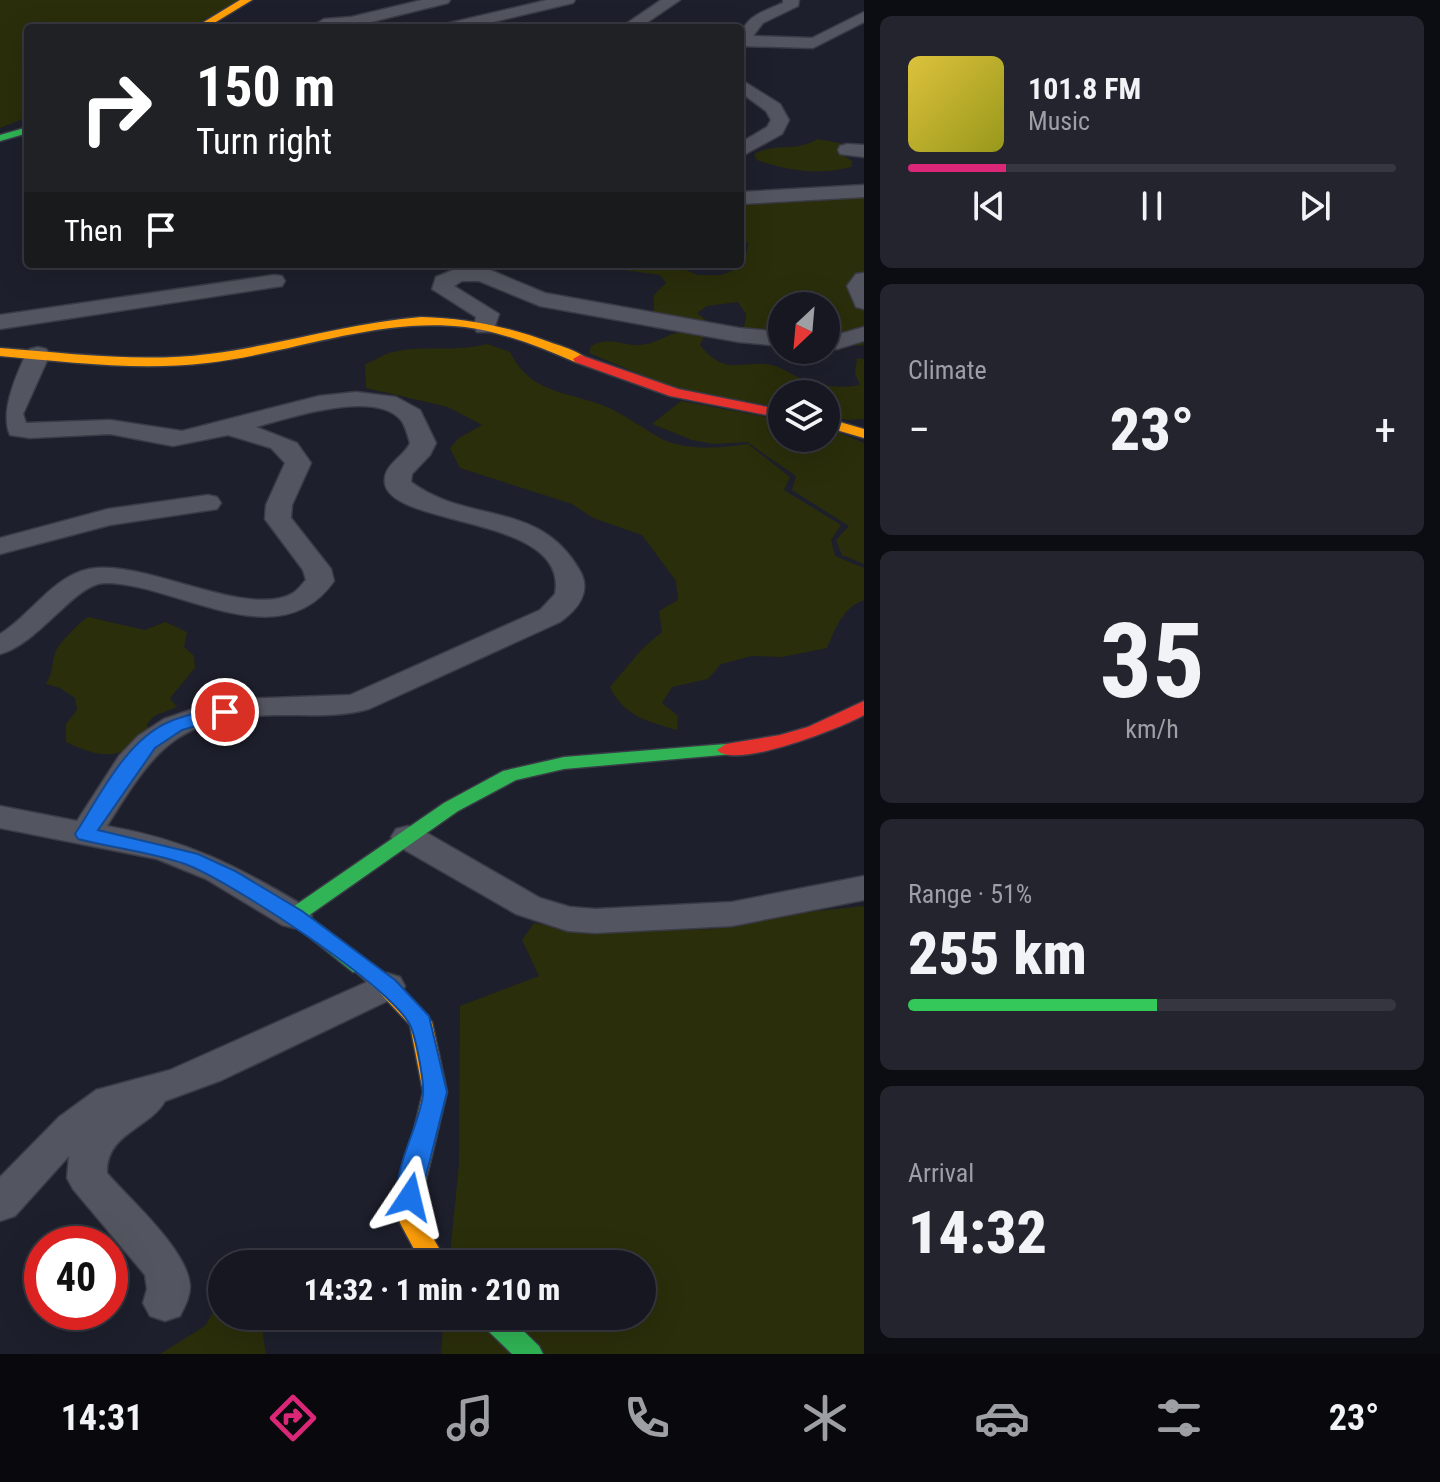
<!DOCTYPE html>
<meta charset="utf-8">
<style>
body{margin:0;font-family:"Roboto Condensed",sans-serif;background:#23242e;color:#f1f3f6;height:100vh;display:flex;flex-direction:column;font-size:30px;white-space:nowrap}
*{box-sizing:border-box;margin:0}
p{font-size:26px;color:#9e9fa5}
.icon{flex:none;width:44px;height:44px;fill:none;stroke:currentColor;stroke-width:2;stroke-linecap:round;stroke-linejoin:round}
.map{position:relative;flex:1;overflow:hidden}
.sheet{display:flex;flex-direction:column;gap:16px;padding:16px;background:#0c0d12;width:576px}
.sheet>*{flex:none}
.top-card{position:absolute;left:24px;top:24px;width:720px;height:244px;border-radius:8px;box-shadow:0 8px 32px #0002,0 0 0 2px #35363f;background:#202124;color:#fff;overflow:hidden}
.needle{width:52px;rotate:206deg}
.controls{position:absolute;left:768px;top:292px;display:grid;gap:16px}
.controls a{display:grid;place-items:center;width:72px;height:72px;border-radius:50%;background:#161721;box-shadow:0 8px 32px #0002,0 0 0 2px #35363f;font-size:40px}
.speed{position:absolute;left:24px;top:1226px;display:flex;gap:16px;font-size:40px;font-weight:700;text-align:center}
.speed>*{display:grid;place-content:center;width:104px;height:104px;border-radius:50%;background:#161721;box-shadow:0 8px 32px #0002,0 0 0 2px #35363f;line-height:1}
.speed .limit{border:12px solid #d22;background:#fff;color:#111}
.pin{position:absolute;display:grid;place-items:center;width:68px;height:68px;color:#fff;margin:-34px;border:4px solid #fff;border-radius:50%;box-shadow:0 2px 8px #0007}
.me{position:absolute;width:88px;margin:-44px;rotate:10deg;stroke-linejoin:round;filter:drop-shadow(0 0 6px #0008)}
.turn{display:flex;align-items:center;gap:28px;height:168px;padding:0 40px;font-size:36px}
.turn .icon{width:104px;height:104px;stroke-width:2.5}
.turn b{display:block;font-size:56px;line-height:68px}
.then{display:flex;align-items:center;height:76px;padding:0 40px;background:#0003;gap:16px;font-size:30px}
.big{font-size:60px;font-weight:800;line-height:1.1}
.sheet .tile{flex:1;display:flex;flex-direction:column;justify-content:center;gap:12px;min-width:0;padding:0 28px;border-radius:12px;background:#23242e}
.sheet .dial{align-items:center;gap:0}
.dial b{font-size:104px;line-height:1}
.song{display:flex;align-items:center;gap:24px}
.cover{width:96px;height:96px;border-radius:12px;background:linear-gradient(135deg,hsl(50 70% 55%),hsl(60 70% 35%))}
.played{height:8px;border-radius:4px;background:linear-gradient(90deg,#db2777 20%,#35363f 20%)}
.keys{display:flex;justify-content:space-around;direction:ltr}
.heat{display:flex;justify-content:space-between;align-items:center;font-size:44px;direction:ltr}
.charge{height:12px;border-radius:6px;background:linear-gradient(90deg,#34c759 51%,#35363f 0)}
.trip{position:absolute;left:208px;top:1250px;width:448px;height:80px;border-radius:40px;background:#161721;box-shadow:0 8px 32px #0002,0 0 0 2px #35363f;font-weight:800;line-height:80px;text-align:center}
.menu{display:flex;height:128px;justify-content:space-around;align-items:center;background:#09090d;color:#9e9fa5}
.menu .icon{width:56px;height:56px}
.menu .selected{color:#db2777}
.menu b{font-size:36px;color:#f1f3f6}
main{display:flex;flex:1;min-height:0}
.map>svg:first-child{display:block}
.green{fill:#2b2e0a}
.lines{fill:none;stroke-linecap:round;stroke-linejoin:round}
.street-casing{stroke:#393b46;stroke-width:3}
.fast-casing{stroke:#393b46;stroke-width:3}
.slow-casing{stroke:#393b46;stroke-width:3}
.jam-casing{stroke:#393b46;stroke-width:3}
.street{fill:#535560;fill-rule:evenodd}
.fast{fill:#30b455;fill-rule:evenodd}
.slow{fill:#ff9f0a;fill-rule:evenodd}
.jam{fill:#e5322d;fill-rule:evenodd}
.route{fill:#1a73e8;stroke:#114b97;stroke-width:2}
</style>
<main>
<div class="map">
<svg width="864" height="1354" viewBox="0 0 864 1354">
<rect width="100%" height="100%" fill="#1d1f2c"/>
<g class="green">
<path d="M0,0H240L189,28H28V117L0,128Z"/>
<path d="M818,139L844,144L843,155L852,161V167C819,175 789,171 757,160L754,154C777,142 794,153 818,139Z"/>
<path d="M864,193V345L860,346L826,340V306H782V332L769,334L744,327L746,314L738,302L707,306L697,313L706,320L701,325L663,318L654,312V295L666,283L660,275L579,264H671L698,275H721L744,266L748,244L740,234V206L769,202L821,201Z"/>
<path d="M690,331L704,336L700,345C728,380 744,357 775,366C785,369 794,376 804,380C822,386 841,389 860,385L855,373L857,358L864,359V419L847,420L826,415V394H782V408L673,388L589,353L591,346C612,334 626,349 647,344C664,340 668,332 690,331Z"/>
<path d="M487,344L510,352C530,393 564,391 602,405C623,413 642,428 662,439C687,451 721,448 748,444L790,477L784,490L841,525L831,540L835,556L864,568V600C842,608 836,628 827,648L782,657L752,656L721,664L708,679L672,687L662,703L678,716L677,730C649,722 623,716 610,687L642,649L662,632L659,611L678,600L676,581L642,535L593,518L572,504L460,468L450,448L459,438L482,425L448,407L366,388L365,364C373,361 381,356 389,353C421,344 455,353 487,344Z"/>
<path d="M681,401L782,420V438H826V427L864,443V564L842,555L836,540L849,526L792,490L796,476L747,442L714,444L692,440L652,424Z"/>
<path d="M88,617L145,630L165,622L187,632L184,647L194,656L195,668L170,698L177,707L154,716L147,724L149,731C122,761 102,759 66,742V724L77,710L75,698L60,688L46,684C54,670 51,663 56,651C58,644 82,620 88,617Z"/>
<path d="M864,906V1354H441L444,1316H642V1264H449L459,1165L460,1006L539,976L522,940L534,923L582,932L712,929L769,916Z"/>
<path d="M222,1297V1316H260L266,1354H160L205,1326Z"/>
</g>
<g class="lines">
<defs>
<g id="street">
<path d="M422,0H450L448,3L351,27L321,28L316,24L324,19L351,17Z"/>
<path d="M547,0H575L573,3L468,28H439L441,25Z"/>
<path d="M661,0H680L639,28H620Z"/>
<path d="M783,0H799L798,6L763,23L753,36L812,38L864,12V22L813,48L740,46C740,18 759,13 783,3Z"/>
<path d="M740,79L780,104L789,120L782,134L740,157V143L767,127L771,120L766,111L740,92Z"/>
<path d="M847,144L864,145V157L840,154L838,150L840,146Z"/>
<path d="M864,185V197L740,204V192Z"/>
<path d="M458,268L490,270L545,293L739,328L782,332V346L739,342L540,306L479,281H462L454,286L499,314L493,332H477L474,327L476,317L432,289L436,277Z"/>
<path d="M864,273V309L856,307L847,286L856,274Z"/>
<path d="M274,275L282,276L285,281L282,286L0,329V315Z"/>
<path d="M864,327V341L837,349L826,348V334L836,335Z"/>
<path d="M38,347L46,349L50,354L23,414L26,423L110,420L182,431L319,396L356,392L396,397L420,410L436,443L430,455L412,474L411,482C469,525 539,499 580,571C592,592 577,610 560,622L369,709C340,717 312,715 282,715C180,715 157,745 107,826C187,840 237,866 306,907L312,916L306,925L294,928L282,925L206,879L157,859L0,828V806L77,821L119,756L138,736L164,719L196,708L240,699L350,695L540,610L555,594C570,515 394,528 385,484C382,465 404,457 410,443C408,436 405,425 401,420C375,389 289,418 256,427L297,443L311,463L292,505L291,518L331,569L334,581C279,660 177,583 105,583C75,583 39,644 0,654V634C31,615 52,577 89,569C143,558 248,620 293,593C298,590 302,584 306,580L303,570L265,519L266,505L285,463L271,448L228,435L173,446L110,434L30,438L10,435C0,413 15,378 26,354L30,349Z"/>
<path d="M208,495L217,497L221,503L217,509L110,525L0,554V538L108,509Z"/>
<path d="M408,826L420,829L540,898L570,907L595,909L732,902L864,876V900L732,926L595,933L568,931L516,914L396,845L391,837L396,829Z"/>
<path d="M387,973L400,977L405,986L400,995L222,1080L165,1101C149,1129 106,1133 107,1173C130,1200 188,1250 190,1286C190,1297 185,1306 180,1316L165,1321L150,1316L143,1303L147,1289L145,1275L73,1189L67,1178L69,1156L15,1216L0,1221V1177L59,1117L96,1090L170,1070Z"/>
</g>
<g id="fast">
<path d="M28,127V133L0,141V135Z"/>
<path d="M726,744L733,746L735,750L733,754L564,769L516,780L458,811L308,916L369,962L372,967L369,972H353L283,916L287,911L444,803L503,771L564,757Z"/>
<path d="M477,1316H508L539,1346L543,1354H512L481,1324Z"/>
</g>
<g id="slow">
<path d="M240,0H252L206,28H194Z"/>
<path d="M421,317C467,318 509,327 552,343C564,347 578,351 587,359L580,363L575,362C540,347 503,332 465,327C377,317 293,353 207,363C138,371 68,362 0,356V348C69,353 140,363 209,354C280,345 349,323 421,317Z"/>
<path d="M826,418L864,429V438L826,427Z"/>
<path d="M361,959L395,980L432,1022L447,1092L422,1197L424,1222L448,1264H422L400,1223L398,1197L423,1092L410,1025L379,992L350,967L353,962Z"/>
</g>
<g id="jam">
<path d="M580,355L678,389L782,410V418L670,396L575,362L573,359Z"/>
<path d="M864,701V715C841,728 735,770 717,750L726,744L780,735L808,727Z"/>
</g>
</defs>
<use href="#street" class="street-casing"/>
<use href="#fast" class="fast-casing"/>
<use href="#slow" class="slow-casing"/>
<use href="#jam" class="jam-casing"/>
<use href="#street" class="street"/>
<use href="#fast" class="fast"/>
<use href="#slow" class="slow"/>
<use href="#jam" class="jam"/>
</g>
<path class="route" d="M225,706L231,708L234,712L231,716L182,730L155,748L98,830L198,854L235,871L302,911L372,963L395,980L429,1016L447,1092L419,1204L410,1207L401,1204C387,1177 422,1122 423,1093C424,1080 416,1039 411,1027C395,988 227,879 185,864C151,852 113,848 78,839L75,834C100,796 126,739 171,721C188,714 207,710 225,706Z"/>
</svg>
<div class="controls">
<a><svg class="needle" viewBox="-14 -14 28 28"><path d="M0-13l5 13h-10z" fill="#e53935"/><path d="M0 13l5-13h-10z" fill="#9e9fa5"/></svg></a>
<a><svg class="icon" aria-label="layers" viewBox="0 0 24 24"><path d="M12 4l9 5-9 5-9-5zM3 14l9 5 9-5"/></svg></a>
</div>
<div class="speed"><div class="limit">40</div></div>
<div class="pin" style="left:225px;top:712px;background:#d93025"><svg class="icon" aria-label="arrive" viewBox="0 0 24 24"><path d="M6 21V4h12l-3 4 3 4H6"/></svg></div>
<svg class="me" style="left:410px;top:1197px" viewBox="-20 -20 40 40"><path d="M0-17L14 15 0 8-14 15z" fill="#1a73e8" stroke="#fff" stroke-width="4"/></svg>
<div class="trip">14:32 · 1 min · 210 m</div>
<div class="top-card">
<div class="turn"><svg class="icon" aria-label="right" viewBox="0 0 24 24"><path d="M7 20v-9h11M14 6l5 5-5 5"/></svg><div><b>150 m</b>Turn right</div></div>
<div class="then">Then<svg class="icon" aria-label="arrive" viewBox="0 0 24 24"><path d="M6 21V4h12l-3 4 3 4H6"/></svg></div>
</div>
</div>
<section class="sheet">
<div class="tile">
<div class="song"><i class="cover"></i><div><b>101.8 FM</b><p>Music</p></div></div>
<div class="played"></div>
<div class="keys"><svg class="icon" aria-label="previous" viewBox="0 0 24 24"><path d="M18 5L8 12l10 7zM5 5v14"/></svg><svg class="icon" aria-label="pause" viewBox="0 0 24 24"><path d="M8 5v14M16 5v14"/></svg><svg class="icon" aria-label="next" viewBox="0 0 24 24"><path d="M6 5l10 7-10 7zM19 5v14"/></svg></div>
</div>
<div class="tile"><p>Climate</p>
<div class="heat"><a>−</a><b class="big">23°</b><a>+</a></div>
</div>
<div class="tile dial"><b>35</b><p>km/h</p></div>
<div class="tile"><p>Range · 51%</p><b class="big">255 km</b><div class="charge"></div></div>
<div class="tile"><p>Arrival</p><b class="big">14:32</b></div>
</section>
</main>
<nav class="menu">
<b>14:31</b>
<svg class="icon selected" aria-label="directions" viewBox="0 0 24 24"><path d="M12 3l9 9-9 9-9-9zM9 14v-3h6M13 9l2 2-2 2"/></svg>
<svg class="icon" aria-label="music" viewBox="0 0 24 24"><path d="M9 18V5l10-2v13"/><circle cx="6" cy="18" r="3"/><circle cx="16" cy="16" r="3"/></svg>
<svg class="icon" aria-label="phone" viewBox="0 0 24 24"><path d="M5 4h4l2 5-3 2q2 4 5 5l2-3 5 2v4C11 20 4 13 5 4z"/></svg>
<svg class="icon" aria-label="climate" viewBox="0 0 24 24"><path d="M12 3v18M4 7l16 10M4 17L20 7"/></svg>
<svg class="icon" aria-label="car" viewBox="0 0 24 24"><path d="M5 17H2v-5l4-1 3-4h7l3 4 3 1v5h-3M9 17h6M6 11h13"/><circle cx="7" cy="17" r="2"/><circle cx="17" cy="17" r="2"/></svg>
<svg class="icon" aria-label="filters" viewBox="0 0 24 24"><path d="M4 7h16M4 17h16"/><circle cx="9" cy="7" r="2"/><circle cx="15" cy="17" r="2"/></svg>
<b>23°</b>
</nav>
